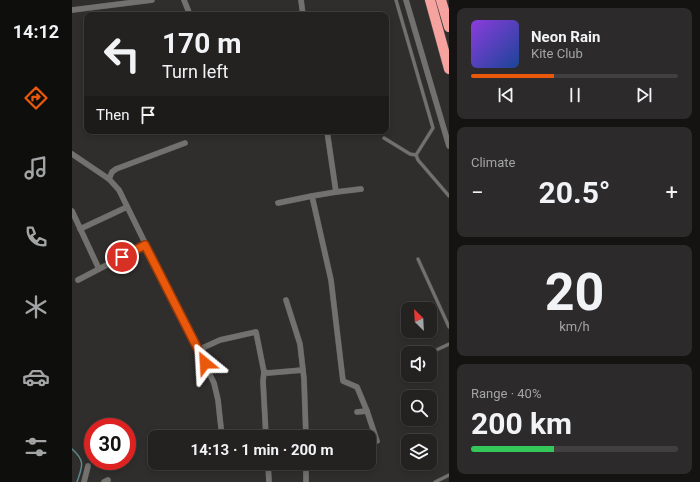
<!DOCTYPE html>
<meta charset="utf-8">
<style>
body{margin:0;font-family:Roboto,sans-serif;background:#2c2a2a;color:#f1f3f6;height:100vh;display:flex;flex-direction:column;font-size:15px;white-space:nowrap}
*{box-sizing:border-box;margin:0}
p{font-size:13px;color:#a3a4a5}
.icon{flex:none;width:22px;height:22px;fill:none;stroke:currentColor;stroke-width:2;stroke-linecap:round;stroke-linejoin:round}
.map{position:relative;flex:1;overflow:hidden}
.panel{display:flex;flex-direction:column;gap:8px;padding:8px;background:#141312;width:251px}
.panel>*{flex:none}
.hud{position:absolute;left:12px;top:12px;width:305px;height:122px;border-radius:8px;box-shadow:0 2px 6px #0003,0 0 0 1px #413f3f;background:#242221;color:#f1f3f6;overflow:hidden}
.needle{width:26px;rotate:336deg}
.fabs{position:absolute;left:329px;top:302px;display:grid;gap:8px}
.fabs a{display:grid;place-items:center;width:36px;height:36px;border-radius:8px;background:#242221;box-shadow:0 2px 6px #0003,0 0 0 1px #413f3f;font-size:20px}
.speed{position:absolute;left:12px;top:418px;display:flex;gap:8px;font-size:20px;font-weight:700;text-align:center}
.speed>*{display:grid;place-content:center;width:52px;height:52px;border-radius:50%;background:#242221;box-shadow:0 2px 6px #0003,0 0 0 1px #413f3f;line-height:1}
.speed .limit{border:6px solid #d22;background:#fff;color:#111}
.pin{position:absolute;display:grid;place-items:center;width:34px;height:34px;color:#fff;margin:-17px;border:2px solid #fff;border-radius:50%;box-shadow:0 1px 4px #0007}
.me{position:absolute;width:44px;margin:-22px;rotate:333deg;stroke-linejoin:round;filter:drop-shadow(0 0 3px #0008)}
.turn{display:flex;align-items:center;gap:14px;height:84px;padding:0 12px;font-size:18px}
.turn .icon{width:52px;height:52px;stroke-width:2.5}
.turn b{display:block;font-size:28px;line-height:34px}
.then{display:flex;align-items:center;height:38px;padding:0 12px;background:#0003;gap:8px;font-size:15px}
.big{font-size:30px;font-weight:700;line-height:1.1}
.panel .card{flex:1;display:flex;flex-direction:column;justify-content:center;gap:6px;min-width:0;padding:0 14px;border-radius:8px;background:#2c2a2a}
.panel .dial{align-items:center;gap:0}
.dial b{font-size:52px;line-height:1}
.song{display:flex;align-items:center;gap:12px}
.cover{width:48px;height:48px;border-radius:6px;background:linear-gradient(135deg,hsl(270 70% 55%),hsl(220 70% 35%))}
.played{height:4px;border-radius:2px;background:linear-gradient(90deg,#ea580c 40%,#413f3f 40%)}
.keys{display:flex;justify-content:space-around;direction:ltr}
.heat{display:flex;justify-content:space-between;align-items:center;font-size:22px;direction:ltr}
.charge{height:6px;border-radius:3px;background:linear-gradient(90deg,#34c759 40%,#413f3f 0)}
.trip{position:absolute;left:76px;top:430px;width:228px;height:40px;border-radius:8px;background:#242221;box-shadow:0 2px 6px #0003,0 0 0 1px #413f3f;font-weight:700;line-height:40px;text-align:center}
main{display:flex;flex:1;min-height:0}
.tabs{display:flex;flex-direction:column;width:72px;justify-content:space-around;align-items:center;background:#0e0e0d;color:#a3a4a5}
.tabs .icon{width:28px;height:28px}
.tabs .current{color:#ea580c}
.tabs b{font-size:18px;color:#f1f3f6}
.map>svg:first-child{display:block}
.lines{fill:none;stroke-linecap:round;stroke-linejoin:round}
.stream{stroke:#5c888a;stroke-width:1.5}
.service-casing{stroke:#4d4c4a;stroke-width:4}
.minor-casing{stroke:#4d4c4a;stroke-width:6}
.motorway-casing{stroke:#4d4c4a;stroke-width:11}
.service{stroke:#72716e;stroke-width:3}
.minor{stroke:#72716e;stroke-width:5.5}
.motorway{stroke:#f6a3a0;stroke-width:10}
.route-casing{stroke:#983908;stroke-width:10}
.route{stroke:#ea580c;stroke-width:7}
</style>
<main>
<nav class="tabs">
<b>14:12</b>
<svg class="icon current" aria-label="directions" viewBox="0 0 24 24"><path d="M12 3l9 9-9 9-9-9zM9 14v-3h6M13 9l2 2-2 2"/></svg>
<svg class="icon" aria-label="music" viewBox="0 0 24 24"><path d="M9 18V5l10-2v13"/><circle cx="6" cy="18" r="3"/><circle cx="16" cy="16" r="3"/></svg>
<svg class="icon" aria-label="phone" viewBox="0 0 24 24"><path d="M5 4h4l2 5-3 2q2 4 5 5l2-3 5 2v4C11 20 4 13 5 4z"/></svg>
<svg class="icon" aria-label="climate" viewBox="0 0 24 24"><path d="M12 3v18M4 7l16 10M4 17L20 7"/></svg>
<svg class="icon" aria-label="car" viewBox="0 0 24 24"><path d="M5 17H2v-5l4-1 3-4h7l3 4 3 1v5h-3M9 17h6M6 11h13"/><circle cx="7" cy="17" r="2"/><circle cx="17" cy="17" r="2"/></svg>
<svg class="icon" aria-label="filters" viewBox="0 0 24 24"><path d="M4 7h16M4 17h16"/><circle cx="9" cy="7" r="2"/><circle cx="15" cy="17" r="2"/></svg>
</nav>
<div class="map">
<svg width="377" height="482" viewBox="0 0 377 482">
<rect width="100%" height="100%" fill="#302e2c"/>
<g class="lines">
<path class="stream" d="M0,449C14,461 10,467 5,482"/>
<defs>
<g id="service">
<path d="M312,138L338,154L344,155L361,128L324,0"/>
<path d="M344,155L346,160L377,196"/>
<path d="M346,259L377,327"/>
<path d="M358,353L377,344"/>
<path d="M330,365L336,363"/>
<path d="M363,482L377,475"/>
</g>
<g id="minor">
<path d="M112,0L118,15"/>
<path d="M229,0L231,15"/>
<path d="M334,0L377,146"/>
<path d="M0,10L80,0"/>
<path d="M255,131L264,192L240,196L259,280L271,381L285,387L295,411L285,412"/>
<path d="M0,154L37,179L47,190L142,383L146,400L150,437"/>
<path d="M37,179L40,172L44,169L113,143"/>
<path d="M264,192L289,189"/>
<path d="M206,203L240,196"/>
<path d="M0,211L27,269"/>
<path d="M8,229L55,207"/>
<path d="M6,280L73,245"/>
<path d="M214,300L228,344L232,379L234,437"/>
<path d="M126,350L148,340L184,332L192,372L196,373L231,370"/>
<path d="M192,372L191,381L194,437"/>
<path d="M295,411L305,441"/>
<path d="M196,463L197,482"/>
<path d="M234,463V482"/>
<path d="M12,482L16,466"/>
<path d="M32,482L36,480"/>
</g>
<g id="motorway">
<path d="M358,0L377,69"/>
<path d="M369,0L377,27"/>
</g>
</defs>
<use href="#service" class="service-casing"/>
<use href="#minor" class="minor-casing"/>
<use href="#motorway" class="motorway-casing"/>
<use href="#service" class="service"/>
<use href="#minor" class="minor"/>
<use href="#motorway" class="motorway"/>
</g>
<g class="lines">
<defs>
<path id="route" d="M50,257L73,245L133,363"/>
</defs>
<use href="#route" class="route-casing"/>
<use href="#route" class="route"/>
</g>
</svg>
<div class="fabs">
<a><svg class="needle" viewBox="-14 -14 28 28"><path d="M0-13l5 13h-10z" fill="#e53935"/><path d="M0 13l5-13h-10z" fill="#a3a4a5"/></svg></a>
<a><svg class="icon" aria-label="sound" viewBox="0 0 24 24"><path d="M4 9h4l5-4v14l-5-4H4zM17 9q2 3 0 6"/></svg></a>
<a><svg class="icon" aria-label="search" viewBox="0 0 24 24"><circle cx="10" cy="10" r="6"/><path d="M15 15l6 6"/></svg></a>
<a><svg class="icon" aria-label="layers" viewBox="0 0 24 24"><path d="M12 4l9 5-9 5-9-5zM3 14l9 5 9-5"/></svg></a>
</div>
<div class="speed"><div class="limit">30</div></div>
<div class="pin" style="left:50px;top:257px;background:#d93025"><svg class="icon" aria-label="arrive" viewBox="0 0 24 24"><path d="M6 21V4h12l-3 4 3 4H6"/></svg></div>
<svg class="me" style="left:133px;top:363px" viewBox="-20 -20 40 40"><path d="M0-17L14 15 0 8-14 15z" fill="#ea580c" stroke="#fff" stroke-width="4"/></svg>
<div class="trip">14:13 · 1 min · 200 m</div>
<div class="hud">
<div class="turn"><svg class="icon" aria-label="left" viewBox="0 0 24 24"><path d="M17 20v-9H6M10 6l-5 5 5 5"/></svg><div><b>170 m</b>Turn left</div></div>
<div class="then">Then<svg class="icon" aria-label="arrive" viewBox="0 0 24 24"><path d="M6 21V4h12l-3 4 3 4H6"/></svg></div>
</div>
</div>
<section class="panel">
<div class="card">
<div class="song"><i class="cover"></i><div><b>Neon Rain</b><p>Kite Club</p></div></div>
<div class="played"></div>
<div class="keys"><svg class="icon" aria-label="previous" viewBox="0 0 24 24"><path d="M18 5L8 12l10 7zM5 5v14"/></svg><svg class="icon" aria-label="pause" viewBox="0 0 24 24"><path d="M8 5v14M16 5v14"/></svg><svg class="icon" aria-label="next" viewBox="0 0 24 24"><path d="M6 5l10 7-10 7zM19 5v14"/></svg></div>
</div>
<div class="card"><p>Climate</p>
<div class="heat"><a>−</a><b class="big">20.5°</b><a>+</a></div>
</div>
<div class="card dial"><b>20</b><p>km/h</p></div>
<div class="card"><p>Range · 40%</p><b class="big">200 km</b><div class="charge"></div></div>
</section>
</main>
